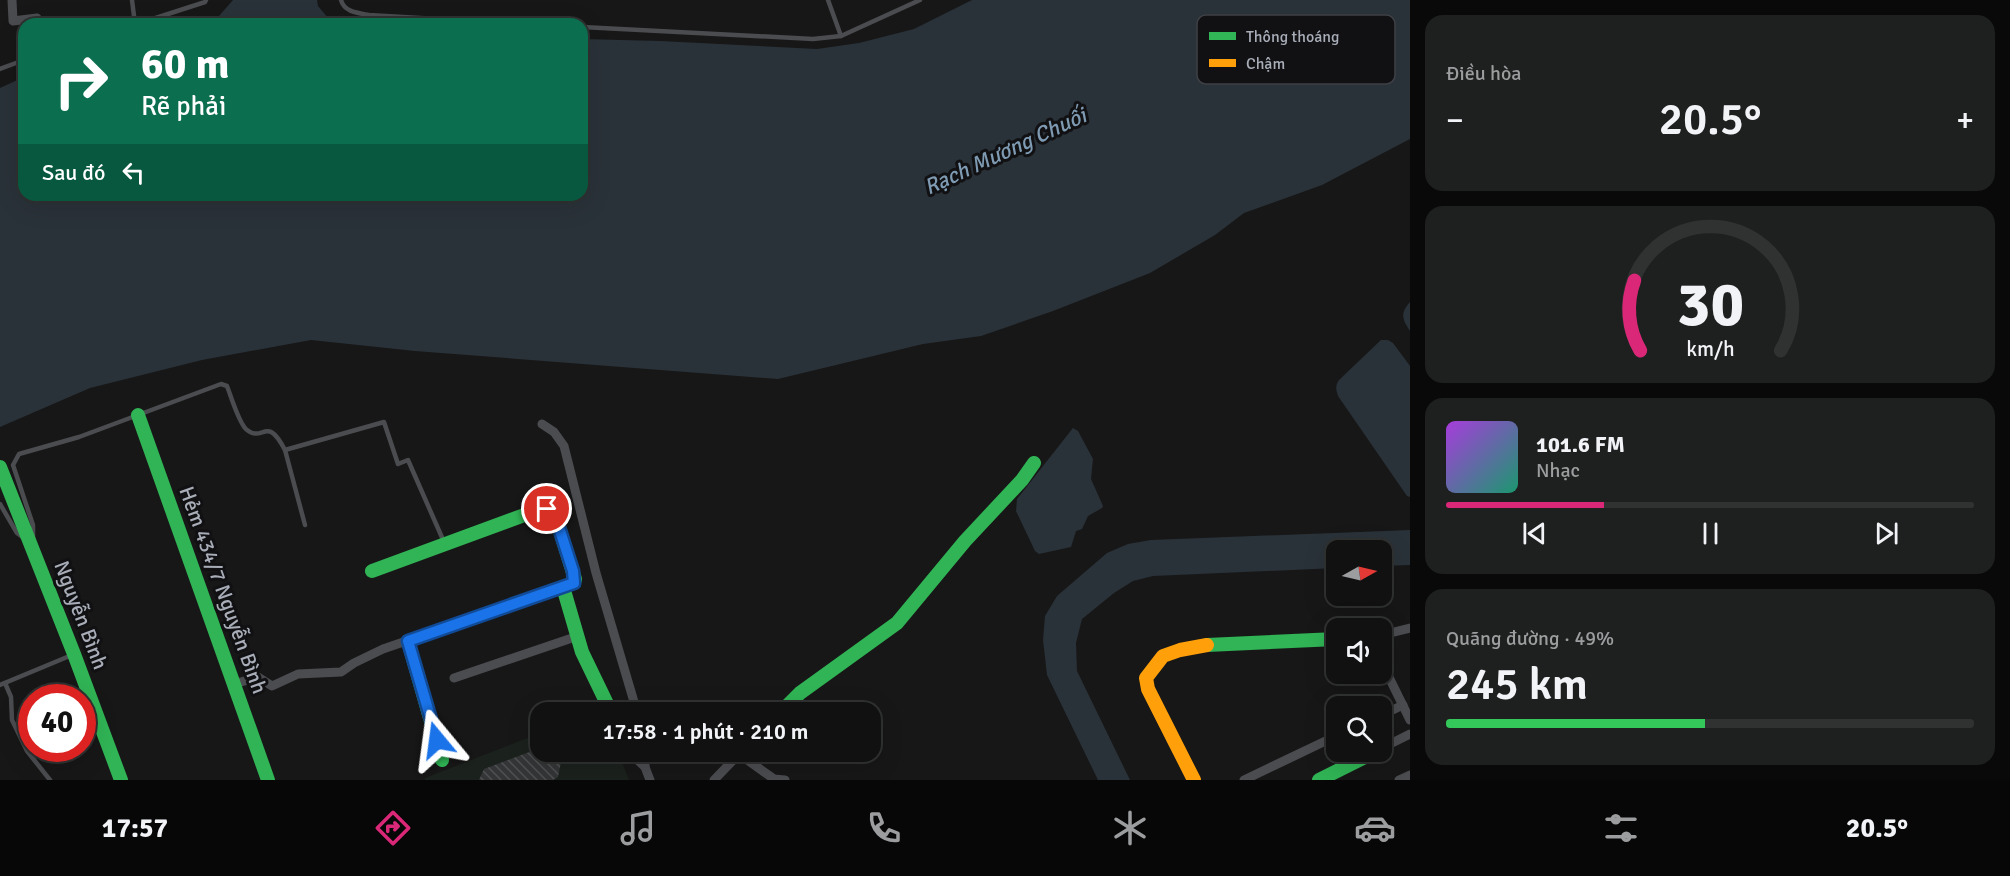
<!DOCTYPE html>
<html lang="vi">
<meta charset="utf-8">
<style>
body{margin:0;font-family:Signika,sans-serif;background:#1e1f1f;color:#f1f3f6;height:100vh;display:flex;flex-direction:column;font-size:22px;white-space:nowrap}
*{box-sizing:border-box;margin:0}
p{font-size:20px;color:#9c9d9f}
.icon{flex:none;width:33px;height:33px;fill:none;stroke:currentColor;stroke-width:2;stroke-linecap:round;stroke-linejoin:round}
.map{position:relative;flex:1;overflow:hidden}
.details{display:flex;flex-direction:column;gap:15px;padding:15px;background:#090909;width:600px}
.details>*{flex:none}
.top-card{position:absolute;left:18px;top:18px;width:570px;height:183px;border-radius:18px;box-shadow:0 6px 24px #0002,0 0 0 2px #303131;background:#0b6e4f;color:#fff;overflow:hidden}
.needle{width:39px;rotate:82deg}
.buttons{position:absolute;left:1326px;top:540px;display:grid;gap:12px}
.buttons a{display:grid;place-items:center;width:66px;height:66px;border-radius:12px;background:#111;box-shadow:0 6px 24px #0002,0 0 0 2px #303131;font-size:30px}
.speed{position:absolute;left:18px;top:684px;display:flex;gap:12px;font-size:30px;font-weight:700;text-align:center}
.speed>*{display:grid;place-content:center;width:78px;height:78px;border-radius:50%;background:#111;box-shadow:0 6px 24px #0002,0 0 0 2px #303131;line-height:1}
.speed .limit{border:9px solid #d22;background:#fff;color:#111}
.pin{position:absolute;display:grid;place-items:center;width:51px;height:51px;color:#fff;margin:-26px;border:3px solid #fff;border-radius:50%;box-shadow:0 2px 6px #0007}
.me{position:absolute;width:66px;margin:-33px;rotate:344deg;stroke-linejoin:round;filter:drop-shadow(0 0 4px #0008)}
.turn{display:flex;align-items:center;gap:21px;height:126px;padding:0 24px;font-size:27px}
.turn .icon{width:78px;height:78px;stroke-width:2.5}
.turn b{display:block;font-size:42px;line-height:51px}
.then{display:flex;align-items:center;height:57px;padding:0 24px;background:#0003;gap:12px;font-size:22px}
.big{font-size:45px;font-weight:600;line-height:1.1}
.details .card{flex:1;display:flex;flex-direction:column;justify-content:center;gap:9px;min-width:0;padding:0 21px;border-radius:18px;background:#1e1f1f}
.details .dial{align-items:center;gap:0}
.dial svg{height:156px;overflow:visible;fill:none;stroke:#303131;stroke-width:7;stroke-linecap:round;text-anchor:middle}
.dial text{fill:#f1f3f6;stroke:none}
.song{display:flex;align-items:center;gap:18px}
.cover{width:72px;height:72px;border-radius:9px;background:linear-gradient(135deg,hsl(280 70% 55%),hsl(160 70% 35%))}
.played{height:6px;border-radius:3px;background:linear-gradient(90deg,#db2777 30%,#303131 30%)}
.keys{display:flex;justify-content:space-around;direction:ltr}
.heat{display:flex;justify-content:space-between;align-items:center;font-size:33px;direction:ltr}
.charge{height:9px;border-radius:4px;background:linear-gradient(90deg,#34c759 49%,#303131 0)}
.trip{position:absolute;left:530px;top:702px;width:351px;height:60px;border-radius:18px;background:#111;box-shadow:0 6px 24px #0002,0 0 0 2px #303131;font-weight:600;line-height:60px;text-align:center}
.menu{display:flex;height:96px;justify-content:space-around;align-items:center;background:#070707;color:#9c9d9f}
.menu .icon{width:42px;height:42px}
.menu .active{color:#db2777}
.menu b{font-size:27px;color:#f1f3f6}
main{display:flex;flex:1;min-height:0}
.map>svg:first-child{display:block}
.green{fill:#1b211c}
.water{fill:#2a3239}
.building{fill:url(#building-back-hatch)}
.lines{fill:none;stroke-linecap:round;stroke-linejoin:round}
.lane{stroke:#4b4c50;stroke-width:4.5}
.street{stroke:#4b4c50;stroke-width:9}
.fast{stroke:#30b455;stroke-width:14}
.slow{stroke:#ff9f0a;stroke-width:14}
.route-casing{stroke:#114b97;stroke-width:15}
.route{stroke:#1a73e8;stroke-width:10}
.labels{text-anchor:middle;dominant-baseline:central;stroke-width:6;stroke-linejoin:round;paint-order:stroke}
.street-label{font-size:21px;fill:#a8adb8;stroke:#111113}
.water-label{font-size:22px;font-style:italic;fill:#7f9bb3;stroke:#111113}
.key{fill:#111113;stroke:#3e4045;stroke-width:1.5}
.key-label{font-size:16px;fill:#a8adb8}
</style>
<main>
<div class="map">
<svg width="1410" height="780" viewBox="0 0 1410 780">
<defs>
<pattern id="building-back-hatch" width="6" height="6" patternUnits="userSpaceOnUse" patternTransform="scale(1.5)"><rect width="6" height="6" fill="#343537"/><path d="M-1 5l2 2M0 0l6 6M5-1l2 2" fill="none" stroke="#4f5052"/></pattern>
</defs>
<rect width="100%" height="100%" fill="#171717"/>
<path class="green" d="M540,733V752H618L629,780H425V778Z"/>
<g class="water">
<path d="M233,0H317L318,6L333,24H212Z"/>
<path d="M972,0H1410V139L1322,185L1244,213L1215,235L1150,273L1053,311L981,336L923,344L778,379L415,351L311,340L202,360L90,388L0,427V88L24,77V195H582V39L660,41L817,49L859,43L914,29Z"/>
<path d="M1410,302V331C1402,319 1400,313 1410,302Z"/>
<path d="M1381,340H1388L1393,343L1410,366V497L1407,496L1338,396C1336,389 1335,386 1339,380Z"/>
<path d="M1073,428L1078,431L1093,459L1091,479L1103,506L1102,508L1088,516L1082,529L1076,531L1071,547L1039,554L1035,551L1016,511L1017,499Z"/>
<path d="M1410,530V565L1382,566V550H1336V568L1153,576L1133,581L1114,593L1082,619L1076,643L1077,671L1130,780H1098L1047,675L1043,640L1045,616L1057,596L1107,553L1128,544L1151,540Z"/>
</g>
<path class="building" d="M540,748V752H558L561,762L558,777L553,780H479L484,769Z"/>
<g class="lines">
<g class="lane">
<path d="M132,0L135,24"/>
<path d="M341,0C344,12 358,13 369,15L523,24"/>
<path d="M828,0L841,36"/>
<path d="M137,24L205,2L206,0"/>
<path d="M582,27L813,39L841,36L920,0"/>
<path d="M0,69L24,60"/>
<path d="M0,504L17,533L25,539"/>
<path d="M305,525L285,450L384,422L398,464L408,460L444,542"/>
<path d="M33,538V525L13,465L19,454L79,437L221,384L227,386C231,396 239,424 247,430C264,443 266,414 285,450"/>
<path d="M5,683L11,697L12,720L27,751L50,780"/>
<path d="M0,685L72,655"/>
</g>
<g class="street">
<path d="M12,0L13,21L37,18"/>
<path d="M542,424L554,432L564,446L596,573L637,712"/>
<path d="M1382,635L1410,628"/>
<path d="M1382,663L1410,720"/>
<path d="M454,678L578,636"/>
<path d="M234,684L258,677L272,686L298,674L341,672L354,663L383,649L563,587"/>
<path d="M1382,715L1403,705"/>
<path d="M1382,748L1410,734"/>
<path d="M629,752L645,767L650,780"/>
<path d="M645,752V767"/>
<path d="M739,754L774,779L785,780"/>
<path d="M714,780L741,752"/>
<path d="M1244,780L1336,736"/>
<path d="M1399,780L1410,775"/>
</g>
<g class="fast">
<path d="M138,415L268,780"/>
<path d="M0,467L74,654L121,780"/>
<path d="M372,571L538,510H551L555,515L575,579L574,583L563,587L582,652L611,712"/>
<path d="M408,641L442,760"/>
<path d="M1207,645L1336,639"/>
<path d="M781,712L800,693L897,623L965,541L1022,480L1034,463"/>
<path d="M1319,780L1375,752"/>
</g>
<path class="slow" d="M1194,780L1148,689L1146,678L1163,656L1180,650L1207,645"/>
</g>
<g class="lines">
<defs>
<path id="route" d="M437,740L408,641L574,583L573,571L555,515L551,510L547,509"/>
</defs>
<use href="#route" class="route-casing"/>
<use href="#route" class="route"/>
</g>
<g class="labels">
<g class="street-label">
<text transform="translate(223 590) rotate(70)">Hẻm 434/7 Nguyễn Bình</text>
<text transform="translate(81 615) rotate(69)">Nguyễn Bình</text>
</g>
<g class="water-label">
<text transform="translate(1005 151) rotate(-25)">Rạch Mương Chuối</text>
</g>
</g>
<rect x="1197" y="15" width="198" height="69" rx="9" class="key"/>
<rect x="1209" y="32" width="27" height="8" fill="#30b455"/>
<rect x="1209" y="59" width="27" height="8" fill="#ff9f0a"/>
<g class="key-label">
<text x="1246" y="42">Thông thoáng</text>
<text x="1246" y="69">Chậm</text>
</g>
</svg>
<div class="buttons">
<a><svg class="needle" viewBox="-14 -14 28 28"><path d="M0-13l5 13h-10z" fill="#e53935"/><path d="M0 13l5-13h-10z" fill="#9c9d9f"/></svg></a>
<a><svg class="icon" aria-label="sound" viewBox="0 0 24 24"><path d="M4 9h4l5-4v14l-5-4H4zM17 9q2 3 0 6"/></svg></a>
<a><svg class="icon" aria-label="search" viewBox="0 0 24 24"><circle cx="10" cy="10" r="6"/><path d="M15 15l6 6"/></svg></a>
</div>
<div class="speed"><div class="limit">40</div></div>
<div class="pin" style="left:547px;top:509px;background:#d93025"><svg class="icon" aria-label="arrive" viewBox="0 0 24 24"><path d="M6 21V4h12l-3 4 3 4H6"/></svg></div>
<svg class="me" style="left:437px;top:740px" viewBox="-20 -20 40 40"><path d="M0-17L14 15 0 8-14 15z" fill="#1a73e8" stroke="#fff" stroke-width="4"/></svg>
<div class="trip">17:58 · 1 phút · 210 m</div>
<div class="top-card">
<div class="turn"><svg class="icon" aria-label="right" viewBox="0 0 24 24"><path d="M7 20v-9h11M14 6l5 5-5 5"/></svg><div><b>60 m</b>Rẽ phải</div></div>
<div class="then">Sau đó<svg class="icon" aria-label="left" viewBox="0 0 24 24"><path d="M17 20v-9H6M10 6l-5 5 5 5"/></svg></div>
</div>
</div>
<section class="details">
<div class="card"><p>Điều hòa</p>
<div class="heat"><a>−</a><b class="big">20.5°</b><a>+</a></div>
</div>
<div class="card dial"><svg viewBox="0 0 100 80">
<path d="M14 69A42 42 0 1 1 86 69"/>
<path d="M14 69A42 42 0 0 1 11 33" stroke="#db2777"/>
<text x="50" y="56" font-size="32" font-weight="700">30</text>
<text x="50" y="72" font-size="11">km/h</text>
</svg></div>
<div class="card">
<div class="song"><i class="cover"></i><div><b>101.6 FM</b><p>Nhạc</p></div></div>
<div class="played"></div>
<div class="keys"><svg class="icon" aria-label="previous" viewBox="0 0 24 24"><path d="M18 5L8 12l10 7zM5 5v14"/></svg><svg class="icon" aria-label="pause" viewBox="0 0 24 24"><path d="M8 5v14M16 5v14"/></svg><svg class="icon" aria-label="next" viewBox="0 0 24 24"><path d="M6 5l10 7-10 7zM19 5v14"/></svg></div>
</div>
<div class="card"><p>Quãng đường · 49%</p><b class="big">245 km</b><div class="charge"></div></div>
</section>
</main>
<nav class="menu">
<b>17:57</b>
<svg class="icon active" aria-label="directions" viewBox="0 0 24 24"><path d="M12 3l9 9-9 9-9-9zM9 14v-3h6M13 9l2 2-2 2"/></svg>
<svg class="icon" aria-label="music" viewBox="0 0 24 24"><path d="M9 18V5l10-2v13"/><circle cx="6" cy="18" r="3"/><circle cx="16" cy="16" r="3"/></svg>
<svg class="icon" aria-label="phone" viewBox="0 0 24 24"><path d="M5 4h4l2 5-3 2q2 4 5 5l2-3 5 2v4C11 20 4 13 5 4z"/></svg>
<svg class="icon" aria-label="climate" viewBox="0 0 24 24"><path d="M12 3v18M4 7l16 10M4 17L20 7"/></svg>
<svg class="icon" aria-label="car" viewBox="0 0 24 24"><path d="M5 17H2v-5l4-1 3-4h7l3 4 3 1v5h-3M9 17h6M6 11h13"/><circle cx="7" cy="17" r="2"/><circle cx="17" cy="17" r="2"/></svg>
<svg class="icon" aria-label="filters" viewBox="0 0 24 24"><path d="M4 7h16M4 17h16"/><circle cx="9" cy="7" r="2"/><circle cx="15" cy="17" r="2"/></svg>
<b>20.5°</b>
</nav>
